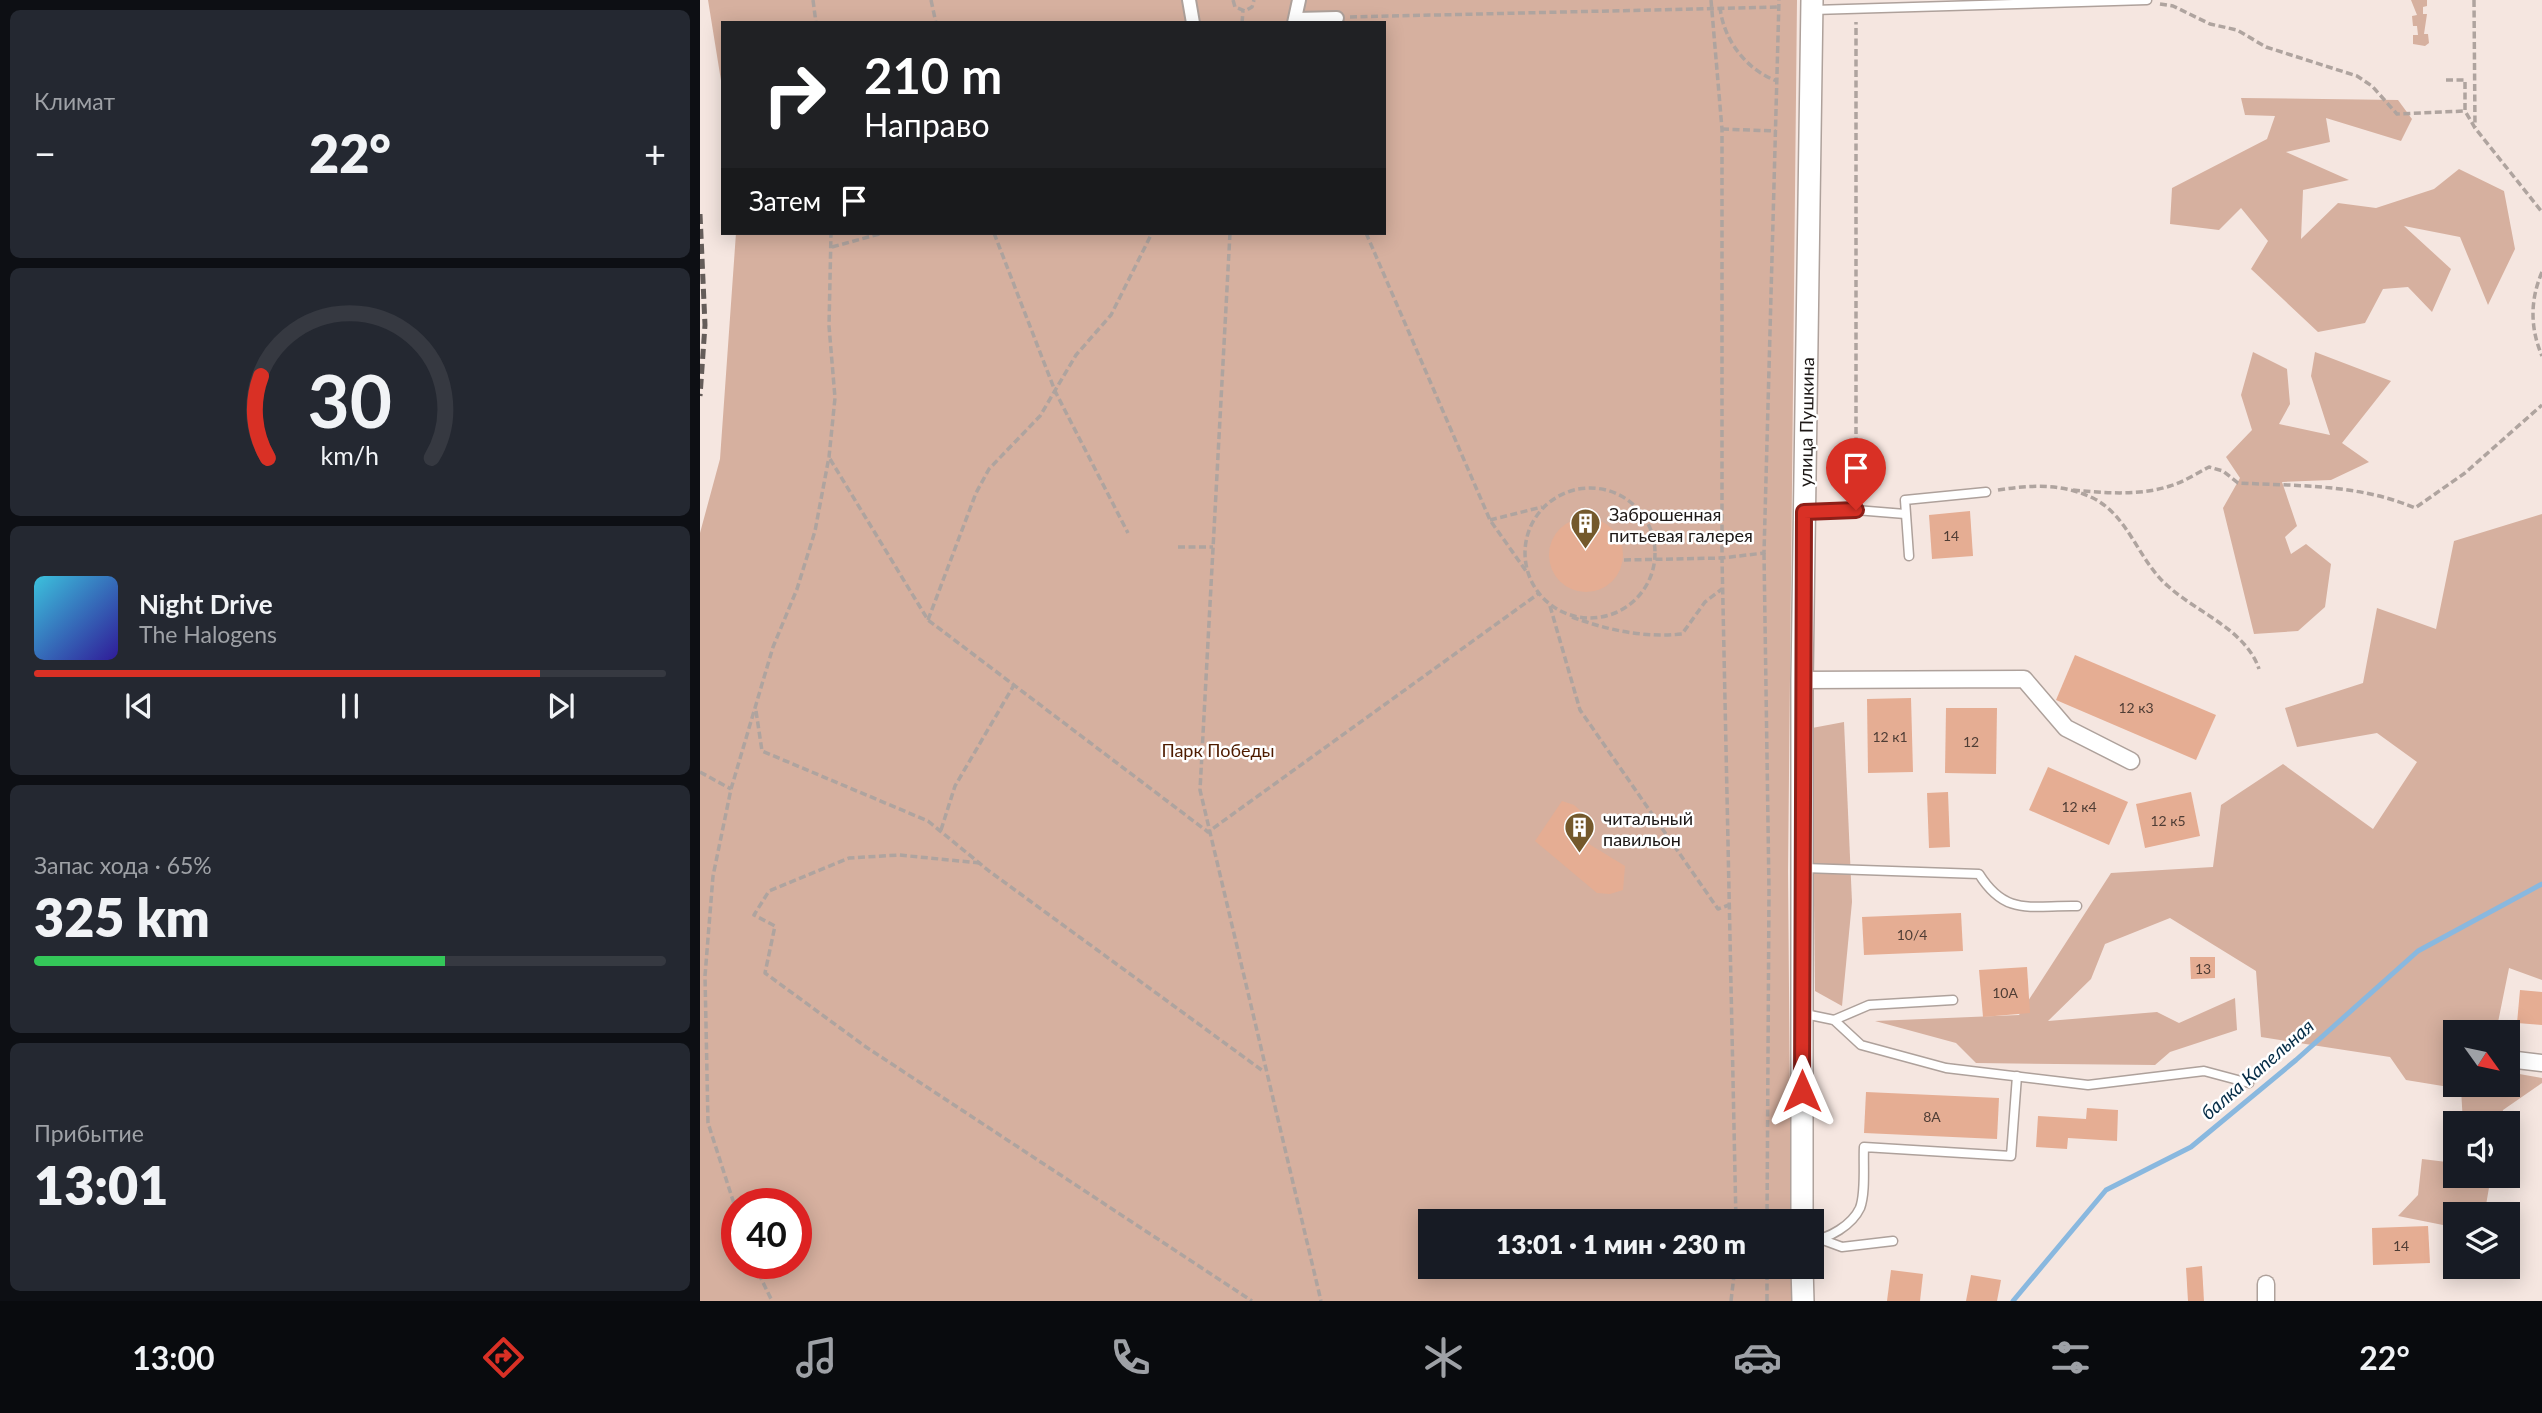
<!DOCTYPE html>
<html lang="ru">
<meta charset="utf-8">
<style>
body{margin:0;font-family:Lato,sans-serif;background:#242831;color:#f1f3f6;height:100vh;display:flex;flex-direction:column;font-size:26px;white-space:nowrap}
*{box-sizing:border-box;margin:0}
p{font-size:23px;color:#9ea1a6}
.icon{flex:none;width:38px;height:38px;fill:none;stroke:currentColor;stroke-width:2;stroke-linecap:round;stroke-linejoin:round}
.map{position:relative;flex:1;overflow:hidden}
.panel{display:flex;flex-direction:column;gap:10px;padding:10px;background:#0d0f14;width:700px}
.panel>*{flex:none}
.hud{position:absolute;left:21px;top:21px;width:665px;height:214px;border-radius:0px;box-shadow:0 4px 18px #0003;background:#202124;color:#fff;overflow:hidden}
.needle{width:46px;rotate:123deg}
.tools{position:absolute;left:1743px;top:1020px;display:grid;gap:14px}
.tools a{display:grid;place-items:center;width:77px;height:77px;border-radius:0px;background:#171b24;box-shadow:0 4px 18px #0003;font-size:35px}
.speed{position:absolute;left:21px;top:1188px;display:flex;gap:14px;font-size:35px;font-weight:700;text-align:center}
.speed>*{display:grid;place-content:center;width:91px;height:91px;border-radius:50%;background:#171b24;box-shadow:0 4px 18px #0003;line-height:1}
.speed .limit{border:10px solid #d22;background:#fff;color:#111}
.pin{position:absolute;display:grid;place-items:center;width:60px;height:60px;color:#fff;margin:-72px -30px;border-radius:50% 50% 50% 0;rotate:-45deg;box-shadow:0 0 7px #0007}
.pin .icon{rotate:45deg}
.me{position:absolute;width:77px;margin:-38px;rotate:0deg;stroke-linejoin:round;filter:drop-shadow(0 0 5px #0008)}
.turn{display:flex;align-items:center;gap:24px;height:147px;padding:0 28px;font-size:32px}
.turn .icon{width:91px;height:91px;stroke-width:2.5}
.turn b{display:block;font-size:49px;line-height:60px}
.then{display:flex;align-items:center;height:66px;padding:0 28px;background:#0003;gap:14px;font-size:26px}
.big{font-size:52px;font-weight:800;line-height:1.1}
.panel .tile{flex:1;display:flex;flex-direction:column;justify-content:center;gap:10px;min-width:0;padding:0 24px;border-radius:10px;background:#242831}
.panel .dial{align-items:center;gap:0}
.dial svg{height:182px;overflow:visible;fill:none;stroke:#363941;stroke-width:7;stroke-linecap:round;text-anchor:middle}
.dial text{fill:#f1f3f6;stroke:none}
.song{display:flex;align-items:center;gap:21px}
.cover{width:84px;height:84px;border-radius:10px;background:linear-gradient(135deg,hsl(190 70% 55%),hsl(250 70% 35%))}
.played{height:7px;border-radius:4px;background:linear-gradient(90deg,#d93025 80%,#363941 80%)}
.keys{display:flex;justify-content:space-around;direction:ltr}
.heat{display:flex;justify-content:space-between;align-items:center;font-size:38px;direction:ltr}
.charge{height:10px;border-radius:5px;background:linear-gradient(90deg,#34c759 65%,#363941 0)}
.trip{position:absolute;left:718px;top:1209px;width:406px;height:70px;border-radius:0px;background:#171b24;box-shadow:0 4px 18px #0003;font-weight:800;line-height:70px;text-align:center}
.tab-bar{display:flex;height:112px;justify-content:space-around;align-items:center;background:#090b0e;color:#9ea1a6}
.tab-bar .icon{width:49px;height:49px}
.tab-bar .on{color:#d93025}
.tab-bar b{font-size:32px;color:#f1f3f6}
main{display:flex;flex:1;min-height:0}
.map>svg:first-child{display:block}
.green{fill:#d6b09f;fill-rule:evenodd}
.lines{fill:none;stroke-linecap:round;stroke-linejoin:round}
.stream{stroke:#89b8df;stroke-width:5}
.building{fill:#e5ad93}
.service-casing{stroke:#aea19b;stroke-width:11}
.pedestrian-casing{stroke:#aea19b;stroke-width:16}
.minor-casing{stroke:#aea19b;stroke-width:19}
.tertiary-casing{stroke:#aea19b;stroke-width:24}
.path{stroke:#afa49f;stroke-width:3.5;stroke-dasharray:7 3.5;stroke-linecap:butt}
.service{stroke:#fff;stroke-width:8}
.pedestrian{stroke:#fff;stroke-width:12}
.minor{stroke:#fff;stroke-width:16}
.tertiary{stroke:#fff;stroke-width:21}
.rail{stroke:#645c59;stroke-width:5;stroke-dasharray:10 5;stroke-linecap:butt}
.route-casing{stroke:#8d1f18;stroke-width:18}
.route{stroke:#d93025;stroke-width:12}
.labels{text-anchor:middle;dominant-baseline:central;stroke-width:5;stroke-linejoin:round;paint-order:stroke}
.number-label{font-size:14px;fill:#4f3d35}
.street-label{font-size:18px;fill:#1d1816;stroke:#fff}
.poi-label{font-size:18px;fill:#1d1816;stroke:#fff;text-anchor:start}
.park-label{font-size:18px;fill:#4e1c00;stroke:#fff}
.water-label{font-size:19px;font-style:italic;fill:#062d47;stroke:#fff}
</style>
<main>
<section class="panel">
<div class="tile"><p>Климат</p>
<div class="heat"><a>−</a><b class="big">22°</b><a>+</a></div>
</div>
<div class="tile dial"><svg viewBox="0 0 100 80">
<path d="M14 69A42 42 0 1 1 86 69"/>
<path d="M14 69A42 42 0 0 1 11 33" stroke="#d93025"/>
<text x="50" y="56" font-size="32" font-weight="700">30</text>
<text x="50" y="72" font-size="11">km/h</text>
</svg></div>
<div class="tile">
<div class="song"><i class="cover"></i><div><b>Night Drive</b><p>The Halogens</p></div></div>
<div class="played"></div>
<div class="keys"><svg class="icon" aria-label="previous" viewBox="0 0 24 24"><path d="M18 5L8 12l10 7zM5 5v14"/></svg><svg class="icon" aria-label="pause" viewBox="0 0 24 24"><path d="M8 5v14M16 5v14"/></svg><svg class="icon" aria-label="next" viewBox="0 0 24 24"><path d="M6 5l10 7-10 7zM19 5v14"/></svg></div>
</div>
<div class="tile"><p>Запас хода · 65%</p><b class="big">325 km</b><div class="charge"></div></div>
<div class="tile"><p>Прибытие</p><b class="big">13:01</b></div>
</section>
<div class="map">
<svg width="1842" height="1301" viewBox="0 0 1842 1301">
<rect width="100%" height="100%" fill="#f5e6e0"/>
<g class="green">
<path d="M8,0H1097L1088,872L1091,1221L730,1222V1267H1091V1301H0V533L20,459L36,233H684V23H23V93ZM37,1204H96V1264H37Z"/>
<path d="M1711,0H1727V6L1723,7V14H1727L1724,34H1728L1729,43L1725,46L1713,44V35H1718L1717,26H1713L1712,16L1717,15Z"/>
<path d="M1541,98L1698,100L1712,119L1701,141L1626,118L1630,142L1586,152L1649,180L1603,190L1601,239L1638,203L1676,208L1734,189L1759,169L1804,191L1815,249L1788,305L1760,237L1704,226L1751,269L1732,312L1708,287L1683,289L1665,323L1618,332L1551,269L1568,241L1541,208L1519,230L1470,224L1472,188L1567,139L1575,116L1545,115Z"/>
<path d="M1553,352L1587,369L1590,404L1579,424L1630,435L1611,376L1615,352L1691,381L1642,443L1669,462L1631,480L1582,482L1597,526L1585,537L1591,554L1606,544L1631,564L1625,607L1598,631L1554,634L1523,508L1540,478L1526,457L1552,430L1541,395Z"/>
<path d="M1842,514V980L1809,968L1796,1032H1755V1085H1808V1072L1842,1078V1083L1803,1110L1801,1123H1763L1761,1089L1706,1080L1690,1057L1561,1037L1556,971L1470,918L1405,944L1391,979L1348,1021L1457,1012L1479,1023L1535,998L1537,1030L1470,1052L1455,1065L1276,1063L1256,1043L1175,1021L1319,1015L1411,873L1513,867L1521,805L1583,764L1673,829L1717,762L1677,733L1597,747L1585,708L1663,683L1677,608L1736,629L1754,541Z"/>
<path d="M1144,722L1152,902L1142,1006L1115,991L1112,728Z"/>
<path d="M1722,1159L1755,1163V1176H1791L1786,1205L1746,1202L1743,1225L1698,1216L1718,1195Z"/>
</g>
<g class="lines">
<path class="stream" d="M1313,1301L1406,1190L1491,1147L1596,1060L1718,951L1842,884"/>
</g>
<g class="building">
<path d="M1270,511L1273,556L1232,559L1229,515Z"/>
<circle cx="886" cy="555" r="37"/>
<path d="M1375,655L1516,715L1496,760L1356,700Z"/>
<path d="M1211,698L1213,772L1168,773L1167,699Z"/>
<path d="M1246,708H1297L1296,774L1245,773Z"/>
<path d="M1348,767L1428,802L1409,845L1329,810Z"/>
<path d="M1248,792L1250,847L1229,848L1227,793Z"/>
<path d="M1491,792L1500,836L1445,848L1436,804Z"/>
<path d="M862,801L874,805L893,822L889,844L925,866L923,890L910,894L897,893L835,841Z"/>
<path d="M1261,913L1263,951L1164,955L1162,917Z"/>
<path d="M1490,957H1515V978L1491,979Z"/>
<path d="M1327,967L1330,1013L1283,1017L1279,970Z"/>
<path d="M1820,990L1842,992V1025L1817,1023Z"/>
<path d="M1166,1092L1299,1098L1297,1139L1164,1133Z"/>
<path d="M1387,1108L1418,1110L1417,1141L1368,1138L1367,1149L1336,1147L1338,1116L1386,1119Z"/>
<path d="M1728,1226L1730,1263L1673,1265L1672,1228Z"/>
<path d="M1502,1266L1504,1301H1488L1486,1268Z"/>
<path d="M1191,1270L1223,1274L1220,1301H1187Z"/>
<path d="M1271,1275L1301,1280L1297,1301H1266Z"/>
</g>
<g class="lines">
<defs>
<g id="service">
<path d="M1113,10L1447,0"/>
<path d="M1107,512L1156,510L1205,514"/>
<path d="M1209,556L1205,500L1286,492"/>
<path d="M1104,868L1279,874C1306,917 1331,905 1377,906"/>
<path d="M1105,1014L1134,1020L1161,1045L1246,1068L1388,1085L1504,1071L1549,1083"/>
<path d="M1134,1020L1169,1005L1253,1000"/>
<path d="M1111,1240C1129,1239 1152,1225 1160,1208C1166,1192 1163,1164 1164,1147L1311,1156L1317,1076"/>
<path d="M1123,1240L1142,1247L1193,1241"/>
</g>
<g id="pedestrian">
<path d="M489,0L493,23"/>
<path d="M596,19L637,18"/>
<path d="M594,23L599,0"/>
</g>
<g id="minor">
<path d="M1102,680L1324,679L1366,728L1431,761"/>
<path d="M1808,1059L1842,1063"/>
<path d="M1566,1301V1284"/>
</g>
<g id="tertiary">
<path d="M1102,1222V680L1112,0"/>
<path d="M1102,1267L1103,1301"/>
</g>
</defs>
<use href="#service" class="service-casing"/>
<use href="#pedestrian" class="pedestrian-casing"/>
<use href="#minor" class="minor-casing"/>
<use href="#tertiary" class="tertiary-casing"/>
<g class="path">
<path d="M113,0L116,23"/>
<path d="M231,0L236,23"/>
<path d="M533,0L535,7L545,11L552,7L554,0"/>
<path d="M1011,0L1022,129V558L1036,1222"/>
<path d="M1774,0L1775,127"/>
<path d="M1460,4L1473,6L1510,24L1537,30L1566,47L1657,76L1672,86L1697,114L1765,111"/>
<path d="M1020,7C1023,39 1046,70 1077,81"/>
<path d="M650,17L1079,7"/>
<path d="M542,23L543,11"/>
<path d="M1746,80H1765V111L1775,128L1842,212"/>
<path d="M1022,129L1076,131"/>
<path d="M294,233L355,391L428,533"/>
<path d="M530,233L500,790L621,1301"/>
<path d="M666,233L790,520L826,571"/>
<path d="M132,247L183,233"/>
<path d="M1842,272C1830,300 1830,328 1842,356"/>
<path d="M130,459L228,620L508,832L838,594"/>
<circle cx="890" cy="553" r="65"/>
<path d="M1298,490C1331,485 1361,483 1393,498C1430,517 1438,561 1469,587C1498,613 1546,630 1559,669"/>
<path d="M1373,490C1405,493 1439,496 1470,486C1484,482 1497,473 1509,467L1523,471L1538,483C1598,486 1659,484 1715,508L1765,473L1842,405"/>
<path d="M1156,497V22"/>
<path d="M790,520L842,507"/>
<path d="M478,547H513"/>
<path d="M1064,553L1069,891L1067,1222"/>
<path d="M924,560L1022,558L1064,553L1079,0"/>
<path d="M850,606L880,710L1018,909L1029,905"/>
<path d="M872,617C907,630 944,638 982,634L1005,602L1022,589"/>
<path d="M228,620L276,493L289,469L340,416L376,355L411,315L452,233"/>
<path d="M56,711L62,751L228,821L289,871L563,1071"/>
<path d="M0,772L31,789"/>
<path d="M241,830L255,786L314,685"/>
<path d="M280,863L199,855L149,858L69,891L54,915L75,926L65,973L166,1047L552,1301"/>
<path d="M37,1213L8,1123L5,976L13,876L31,789L73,647L97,589L115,531L129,457L135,398L129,326L131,233"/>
<path d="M54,1264L72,1301"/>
<path d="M1031,1301L1035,1267"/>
<path d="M1067,1301V1267"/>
</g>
<use href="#service" class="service"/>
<use href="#pedestrian" class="pedestrian"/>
<use href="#minor" class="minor"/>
<use href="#tertiary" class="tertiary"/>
<path class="rail" d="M0,214L5,325L0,396"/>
</g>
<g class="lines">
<defs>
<path id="route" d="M1102,1091L1104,512L1156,510"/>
</defs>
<use href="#route" class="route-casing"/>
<use href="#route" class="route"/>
</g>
<defs>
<symbol id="building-pin" viewBox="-11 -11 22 30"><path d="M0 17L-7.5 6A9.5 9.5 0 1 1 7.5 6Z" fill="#74592c" stroke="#fff"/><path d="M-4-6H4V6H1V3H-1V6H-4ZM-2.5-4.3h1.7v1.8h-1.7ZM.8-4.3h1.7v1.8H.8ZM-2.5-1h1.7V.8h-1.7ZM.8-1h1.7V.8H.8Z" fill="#fff"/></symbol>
</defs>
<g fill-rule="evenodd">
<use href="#building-pin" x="868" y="506" width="35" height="47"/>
<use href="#building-pin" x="862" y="810" width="35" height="47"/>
</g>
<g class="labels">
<g class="number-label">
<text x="1251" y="535">14</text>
<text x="1436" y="707">12 к3</text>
<text x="1190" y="736">12 к1</text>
<text x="1271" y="741">12</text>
<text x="1379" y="806">12 к4</text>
<text x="1468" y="820">12 к5</text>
<text x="1212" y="934">10/4</text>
<text x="1503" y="968">13</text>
<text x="1305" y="992">10А</text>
<text x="1232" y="1116">8А</text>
<text x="1701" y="1245">14</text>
</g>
<g class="street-label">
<text transform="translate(1106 422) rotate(-89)">улица Пушкина</text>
</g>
<g class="poi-label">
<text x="909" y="514">Заброшенная<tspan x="909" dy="21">питьевая галерея</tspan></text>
<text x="903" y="818">читальный<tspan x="903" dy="21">павильон</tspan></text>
</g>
<g class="park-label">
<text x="518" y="750">Парк Победы</text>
</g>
<g class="water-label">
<text transform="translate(1557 1069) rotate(-41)">балка Капельная</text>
</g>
</g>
</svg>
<div class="tools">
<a><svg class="needle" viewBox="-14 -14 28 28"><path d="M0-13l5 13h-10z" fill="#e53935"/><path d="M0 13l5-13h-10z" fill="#9ea1a6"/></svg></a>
<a><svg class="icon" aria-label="sound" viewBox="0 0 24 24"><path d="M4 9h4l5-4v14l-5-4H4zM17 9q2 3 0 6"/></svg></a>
<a><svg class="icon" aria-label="layers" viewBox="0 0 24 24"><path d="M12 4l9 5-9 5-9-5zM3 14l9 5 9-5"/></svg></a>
</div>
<div class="speed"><div class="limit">40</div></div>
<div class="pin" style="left:1156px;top:510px;background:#d93025"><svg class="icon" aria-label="arrive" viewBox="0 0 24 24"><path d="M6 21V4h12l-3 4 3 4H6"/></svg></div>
<svg class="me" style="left:1102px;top:1091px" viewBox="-20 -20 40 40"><path d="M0-17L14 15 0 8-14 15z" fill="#d93025" stroke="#fff" stroke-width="4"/></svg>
<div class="trip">13:01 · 1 мин · 230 m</div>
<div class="hud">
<div class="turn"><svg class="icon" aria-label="right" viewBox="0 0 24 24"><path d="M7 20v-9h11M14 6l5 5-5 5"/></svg><div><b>210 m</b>Направо</div></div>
<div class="then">Затем<svg class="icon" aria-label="arrive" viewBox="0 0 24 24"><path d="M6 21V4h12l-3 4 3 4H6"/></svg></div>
</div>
</div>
</main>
<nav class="tab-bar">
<b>13:00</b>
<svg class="icon on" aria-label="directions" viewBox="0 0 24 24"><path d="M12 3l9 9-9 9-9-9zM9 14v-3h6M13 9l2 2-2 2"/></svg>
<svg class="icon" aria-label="music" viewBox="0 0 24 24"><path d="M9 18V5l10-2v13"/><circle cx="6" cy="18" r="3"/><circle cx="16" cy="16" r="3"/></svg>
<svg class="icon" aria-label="phone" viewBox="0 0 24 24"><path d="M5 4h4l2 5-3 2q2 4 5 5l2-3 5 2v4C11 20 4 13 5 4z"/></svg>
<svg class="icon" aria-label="climate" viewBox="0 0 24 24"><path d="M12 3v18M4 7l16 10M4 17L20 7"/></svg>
<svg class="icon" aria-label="car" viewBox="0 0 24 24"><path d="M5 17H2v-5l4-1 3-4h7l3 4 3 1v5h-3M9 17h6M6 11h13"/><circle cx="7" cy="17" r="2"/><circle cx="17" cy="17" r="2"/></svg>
<svg class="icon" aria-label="filters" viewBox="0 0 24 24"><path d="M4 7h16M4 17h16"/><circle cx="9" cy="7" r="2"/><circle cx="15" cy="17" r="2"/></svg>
<b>22°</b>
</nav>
